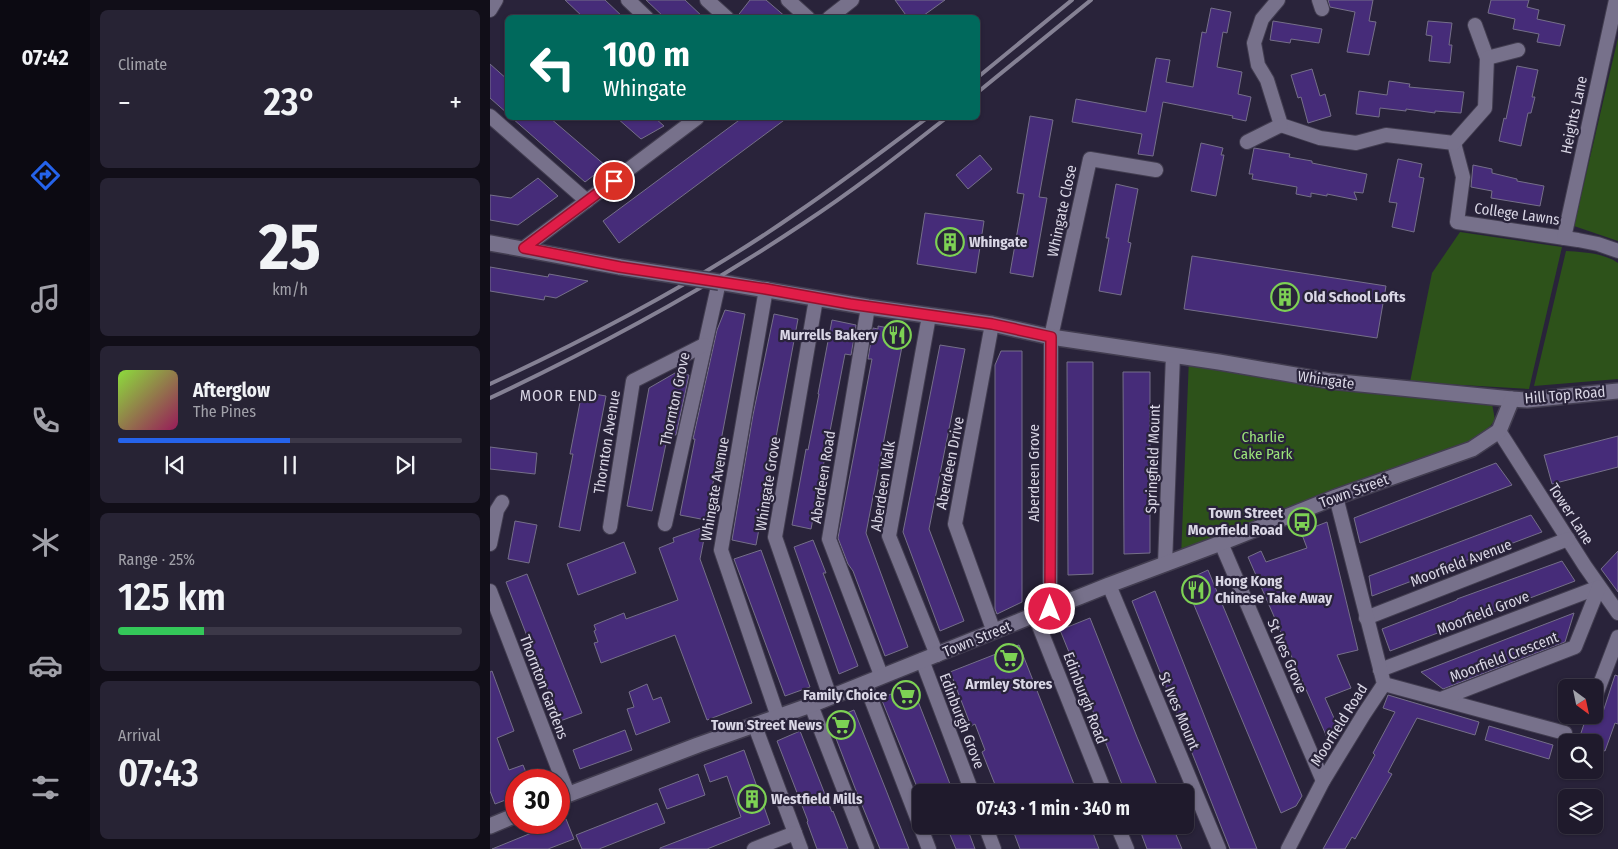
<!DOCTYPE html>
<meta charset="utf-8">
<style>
body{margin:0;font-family:"Fira Sans Condensed",sans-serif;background:#272334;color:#f1f3f6;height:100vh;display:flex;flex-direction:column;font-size:19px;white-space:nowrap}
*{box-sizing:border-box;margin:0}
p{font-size:16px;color:#a1a1a9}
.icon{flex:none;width:28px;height:28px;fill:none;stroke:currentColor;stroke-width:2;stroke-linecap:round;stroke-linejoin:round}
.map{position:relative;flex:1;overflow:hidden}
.side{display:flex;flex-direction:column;gap:10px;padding:10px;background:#110e18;width:400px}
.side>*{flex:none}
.top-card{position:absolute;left:15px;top:15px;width:475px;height:105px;border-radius:8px;box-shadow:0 1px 4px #0004,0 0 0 1px #3c3848;background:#00695c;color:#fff;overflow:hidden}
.needle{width:32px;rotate:147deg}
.tools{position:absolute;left:1068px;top:679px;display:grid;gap:10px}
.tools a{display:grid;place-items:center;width:45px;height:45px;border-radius:8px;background:#1f1a2c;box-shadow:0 1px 4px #0004,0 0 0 1px #3c3848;font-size:25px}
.speed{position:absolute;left:15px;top:769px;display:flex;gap:10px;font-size:25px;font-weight:700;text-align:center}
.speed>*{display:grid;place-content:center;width:65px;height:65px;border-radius:50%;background:#1f1a2c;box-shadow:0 1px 4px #0004,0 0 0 1px #3c3848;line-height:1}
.speed .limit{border:8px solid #d22;background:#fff;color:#111}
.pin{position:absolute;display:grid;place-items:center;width:42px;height:42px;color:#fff;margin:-21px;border:2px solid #fff;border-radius:50%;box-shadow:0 1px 5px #0007}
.me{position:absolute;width:55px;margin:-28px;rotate:0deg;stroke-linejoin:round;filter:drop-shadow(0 0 4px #0008)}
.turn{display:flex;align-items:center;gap:18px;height:105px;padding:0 15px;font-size:22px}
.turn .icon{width:65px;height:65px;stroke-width:2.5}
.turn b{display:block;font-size:35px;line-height:42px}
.big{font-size:38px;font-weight:600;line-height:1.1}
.side .tile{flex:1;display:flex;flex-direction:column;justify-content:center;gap:8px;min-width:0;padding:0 18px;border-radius:8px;background:#272334}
.side .dial{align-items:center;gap:0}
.dial b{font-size:65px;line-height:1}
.song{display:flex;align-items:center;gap:15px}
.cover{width:60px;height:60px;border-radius:8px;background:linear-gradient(135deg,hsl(90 70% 55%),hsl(330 70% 35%))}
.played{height:5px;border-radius:2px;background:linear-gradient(90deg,#2563eb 50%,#3c3848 50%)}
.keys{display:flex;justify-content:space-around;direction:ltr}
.heat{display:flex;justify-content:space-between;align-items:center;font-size:28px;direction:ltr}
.charge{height:8px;border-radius:4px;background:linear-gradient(90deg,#34c759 25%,#3c3848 0)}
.trip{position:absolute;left:422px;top:784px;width:282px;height:50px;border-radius:8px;background:#1f1a2c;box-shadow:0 1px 4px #0004,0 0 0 1px #3c3848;font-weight:600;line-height:50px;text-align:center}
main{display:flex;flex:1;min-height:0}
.menu{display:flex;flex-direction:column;width:90px;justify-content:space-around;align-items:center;background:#0c0a12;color:#a1a1a9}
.menu .icon{width:35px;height:35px}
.menu .active{color:#2563eb}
.menu b{font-size:22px;color:#f1f3f6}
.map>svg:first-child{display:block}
.green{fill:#2d521a}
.building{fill:#462c79;stroke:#756f89}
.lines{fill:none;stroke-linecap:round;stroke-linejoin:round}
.minor-casing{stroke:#423d50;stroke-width:16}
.tertiary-casing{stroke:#423d50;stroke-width:18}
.minor{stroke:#77718b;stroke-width:14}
.tertiary{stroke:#77718b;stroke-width:15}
.rail{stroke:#858194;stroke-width:4}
.tertiary-bridge-casing{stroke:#423d50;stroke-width:18;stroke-linecap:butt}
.tertiary-bridge{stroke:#77718b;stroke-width:15}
.route-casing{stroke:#92132f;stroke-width:12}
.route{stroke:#e11d48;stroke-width:9}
.labels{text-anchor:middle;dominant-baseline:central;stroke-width:4.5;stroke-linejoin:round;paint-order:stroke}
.street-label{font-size:15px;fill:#dad7e6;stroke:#29233a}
.poi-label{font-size:15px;font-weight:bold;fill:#dad7e6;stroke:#29233a;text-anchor:start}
.park-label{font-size:15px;fill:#9be47a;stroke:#29233a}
.neighbourhood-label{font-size:16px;letter-spacing:1px;fill:#dad7e6;stroke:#29233a}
</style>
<main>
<nav class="menu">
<b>07:42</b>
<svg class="icon active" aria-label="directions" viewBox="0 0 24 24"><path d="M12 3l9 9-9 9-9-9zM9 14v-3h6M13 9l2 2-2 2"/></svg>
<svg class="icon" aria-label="music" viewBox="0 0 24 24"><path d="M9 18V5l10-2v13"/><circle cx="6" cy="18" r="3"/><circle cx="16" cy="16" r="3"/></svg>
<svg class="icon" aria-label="phone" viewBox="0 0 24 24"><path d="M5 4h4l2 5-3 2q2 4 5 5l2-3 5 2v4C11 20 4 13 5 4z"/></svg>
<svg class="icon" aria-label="climate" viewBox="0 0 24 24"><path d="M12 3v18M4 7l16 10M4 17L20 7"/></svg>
<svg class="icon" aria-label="car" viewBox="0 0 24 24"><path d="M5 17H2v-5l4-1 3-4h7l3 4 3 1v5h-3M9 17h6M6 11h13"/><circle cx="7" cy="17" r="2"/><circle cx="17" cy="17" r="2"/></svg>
<svg class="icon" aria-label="filters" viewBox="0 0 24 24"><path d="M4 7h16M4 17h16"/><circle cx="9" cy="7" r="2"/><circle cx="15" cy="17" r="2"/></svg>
</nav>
<section class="side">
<div class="tile"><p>Climate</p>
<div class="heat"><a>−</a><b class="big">23°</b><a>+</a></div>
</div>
<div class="tile dial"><b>25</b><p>km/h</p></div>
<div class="tile">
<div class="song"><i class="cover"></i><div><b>Afterglow</b><p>The Pines</p></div></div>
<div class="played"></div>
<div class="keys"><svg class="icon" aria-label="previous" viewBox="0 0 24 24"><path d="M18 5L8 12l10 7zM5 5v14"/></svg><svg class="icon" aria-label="pause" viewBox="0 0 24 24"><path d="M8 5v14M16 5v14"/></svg><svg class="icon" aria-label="next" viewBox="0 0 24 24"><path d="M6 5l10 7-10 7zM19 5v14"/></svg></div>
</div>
<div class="tile"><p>Range · 25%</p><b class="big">125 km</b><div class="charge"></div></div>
<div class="tile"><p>Arrival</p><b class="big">07:43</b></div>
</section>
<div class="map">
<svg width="1128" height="849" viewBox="0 0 1128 849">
<rect width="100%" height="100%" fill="#29233a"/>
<g class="green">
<path d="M1128,38V241L1084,226Z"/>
<path d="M970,232L1072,247L1039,389L920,382L942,273Z"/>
<path d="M1076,251C1093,252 1114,253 1128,263V379L1044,386Z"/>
<path d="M699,358L1001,398L1005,420L982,449L691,558Z"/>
</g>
<g class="building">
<path d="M75,0H115L134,18H94Z"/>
<path d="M156,0H195L214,18H175Z"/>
<path d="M260,0H276L297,18H246Z"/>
<path d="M405,0H455L430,18H418Z"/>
<path d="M838,0H883L879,21L886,22L879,55L857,52L865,12L840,7Z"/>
<path d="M1001,0H1039L1037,7L1049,10L1047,19L1075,25L1070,46L1047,42L1049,34L1023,29L1025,19L998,13Z"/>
<path d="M721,8L741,12L737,33L733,32L727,67L752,72L748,94L761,97L756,121L742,118L743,116L673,102L663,156L648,154L652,134L582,122L586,99L656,112L666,58L680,60L676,82L703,87L712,32L716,33Z"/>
<path d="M783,21L832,29L829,43L801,39L800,43L780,40Z"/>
<path d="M938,21L962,23L959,45H962L960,63L939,61L942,36L936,35Z"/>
<path d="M0,64L18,80V114L0,98Z"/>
<path d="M1027,66L1048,70L1042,97H1045L1041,113H1038L1031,146L1009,141L1014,118L1016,119Z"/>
<path d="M822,69L830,96L835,94L841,116L818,123L811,97L808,98L801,75Z"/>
<path d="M899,81L920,84L919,87L974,92L971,113L945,111V113L916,109V111L890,108L889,117L866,114L869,91L897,95Z"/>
<path d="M540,116L563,120L549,197L557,198L543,277L520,273L534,194L527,193Z"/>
<path d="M22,118H60L116,166L95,182Z"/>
<path d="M127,118H165L174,126L151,139Z"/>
<path d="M252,118H297L129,243L113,221Z"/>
<path d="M711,143L733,148L731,155H734L726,196L701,191Z"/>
<path d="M764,148L800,154L799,157L822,161V163L877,174L873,193L864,192L867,200L837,194V196L821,193V197L806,194L807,187L762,179L763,174H759Z"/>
<path d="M490,155L502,169L478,189L466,175Z"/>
<path d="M908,159L932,164L929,177L934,178L924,232L902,227L907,203L899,202Z"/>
<path d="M983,165L1002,169V173L1027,179V181L1054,186L1050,206L1001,198L1002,191L981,187Z"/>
<path d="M48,178L68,196L28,225L0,220V195L21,198Z"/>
<path d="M626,184L648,189L638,242L641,243L631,295L609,291L619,238H616Z"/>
<path d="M435,213L494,221L486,273L427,264Z"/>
<path d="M702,256L896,286L887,338L694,309Z"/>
<path d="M0,267L58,277L59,274L98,281L66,298L55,296L54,300L0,291Z"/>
<path d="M235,310L255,314L216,520L190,515L205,439H203L227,330Z"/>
<path d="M284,314L308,319L266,545L242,540L263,415Z"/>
<path d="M342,320L366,325L361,355L355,354L321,529L302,525L316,449L318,450L329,394H328Z"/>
<path d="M388,326L415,331L376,533L418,647L395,656L363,571L358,564L348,538L382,359H378L383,328L388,329Z"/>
<path d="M450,345L475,349L439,529L474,621L450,631L413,532Z"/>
<path d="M511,351H532V602L507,614L505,609V365Z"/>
<path d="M577,362H603V574L578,575Z"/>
<path d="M633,372H660V553L634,554Z"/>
<path d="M185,373L199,375L186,435L178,434L162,511L137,506L159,388Z"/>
<path d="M92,392L116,396L90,531L69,527L83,454H80Z"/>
<path d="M1128,436V467L1062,484L1054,455Z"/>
<path d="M0,447L47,453L45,474L0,469Z"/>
<path d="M1006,463L1022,485L870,543L864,518Z"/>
<path d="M1041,515L1052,532L882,596L879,576Z"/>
<path d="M25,521L47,525L39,563L18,559Z"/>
<path d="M837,522L868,650L847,655L861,688L835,698L848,727L839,742L758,557L771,551L776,562L817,548L811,532Z"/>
<path d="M214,527L213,533L215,534L210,559L262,703L217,720L185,635L111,663L104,643L108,642L104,631L106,630L104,625L134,613L136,619L188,600L169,548L184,542L183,538Z"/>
<path d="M323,540L336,573H333L368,666L349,674L304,547Z"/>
<path d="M134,542L146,573L88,595L77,564Z"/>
<path d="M271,550L320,687L295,696L244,559Z"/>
<path d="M1128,551V592L1111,569Z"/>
<path d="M1072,561L1085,581L900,651L892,629L967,600V599Z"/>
<path d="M718,570L812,796L806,806L791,813L694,581Z"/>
<path d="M37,574L92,713L70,721L16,582Z"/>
<path d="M665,591L767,849H740L642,601Z"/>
<path d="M1084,613L1075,642L953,689L931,672Z"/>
<path d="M600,618L647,737L670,792H635L613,736L570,630Z"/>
<path d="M529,645L587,792H508L492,752L495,750L485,724L481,726L464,682L460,672Z"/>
<path d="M2,671L24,731L7,738L19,770L33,765L39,780H26V796L5,804L0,791V672Z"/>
<path d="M1125,675L1128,676V724L1125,723L1115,751L1104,747V742H1088L1097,715H1112Z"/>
<path d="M157,684L163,700L171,697L180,722L146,735L137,709L144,707L139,692Z"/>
<path d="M422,686L447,750L463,792H429L391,698Z"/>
<path d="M898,695L989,722L985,735L927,718L898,772L902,774L865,839L862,837L855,849H833L885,755L883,753L905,712L893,708Z"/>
<path d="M364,710L396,790L419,849H390L365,788L339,720Z"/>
<path d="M999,726L1063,745L1059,759L995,740Z"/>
<path d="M135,730L142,750L90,769L83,750Z"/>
<path d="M310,731L342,812L343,811L358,849H327L317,822L318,821L287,741Z"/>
<path d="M254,750L280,824L217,849H170V848L251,817L237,776L220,782L214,765Z"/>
<path d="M208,774L215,795L177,809L169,789Z"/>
<path d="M167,803L175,823L109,849H92L86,835Z"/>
<path d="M76,819L84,839L58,849H2Z"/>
<path d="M456,825H476L485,849H466Z"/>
<path d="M521,825H600L609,849H530Z"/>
<path d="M648,825H682L692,849H657Z"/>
</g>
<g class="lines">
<defs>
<g id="minor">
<path d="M138,0L157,18"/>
<path d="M217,0L237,18"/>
<path d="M298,0L318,18"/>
<path d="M788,0L772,19L764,43L768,65L777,80L791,125L830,138L866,143L896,135L964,143L973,177L967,222L1088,240L1108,244L1128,251"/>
<path d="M829,0L832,9"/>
<path d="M0,10L6,0"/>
<path d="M339,18L362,0"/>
<path d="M985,25L997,58"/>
<path d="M0,116L97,201"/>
<path d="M757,142L791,125"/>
<path d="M964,143L995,108L997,58L1028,50"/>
<path d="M1074,238L1126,0"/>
<path d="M34,248L207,118"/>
<path d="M276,289L231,550L288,717"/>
<path d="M326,299L285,537L340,697"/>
<path d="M378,307L339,539L391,675"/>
<path d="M439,316L399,536L447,655"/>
<path d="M502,324L465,524L504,632"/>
<path d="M1009,431L1095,566L1128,613"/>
<path d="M175,524L229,282"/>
<path d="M120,527L143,381L214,345"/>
<path d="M731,543L833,781"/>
<path d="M0,544L7,510L12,502"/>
<path d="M675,564L683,355"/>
<path d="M619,585L729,849"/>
<path d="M0,591L78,794"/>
<path d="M560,609L561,337L600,159L666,170"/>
<path d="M545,616L615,792"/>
<path d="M876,618L1078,539"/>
<path d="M432,660L482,792"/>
<path d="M890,670L1109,587"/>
<path d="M375,683L439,849"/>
<path d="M894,684L1075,733"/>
<path d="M951,699L1085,647L1109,587"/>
<path d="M1104,700L1128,637"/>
<path d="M321,705L377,849"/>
<path d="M265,726L311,849"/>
<path d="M495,825L504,849"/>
<path d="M627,825L637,849"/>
<path d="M264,849L305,833"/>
<path d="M798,849L833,781L874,714L894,684L846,497"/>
</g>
<g id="tertiary">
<path d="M0,243L130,267"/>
<path d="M229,282L378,307L502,324L561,337L729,362L840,381L1022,399L1037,400L1128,391"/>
<path d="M69,798L208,745L321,705L619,585L731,543L846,497L982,449L1009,431L1022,399"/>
<path d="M0,826L26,815"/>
</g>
</defs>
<use href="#minor" class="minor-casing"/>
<use href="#tertiary" class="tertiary-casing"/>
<use href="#minor" class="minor"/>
<use href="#tertiary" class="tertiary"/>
<g class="rail">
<path d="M488,77L582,0"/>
<path d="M488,92L601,0"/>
<path d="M0,384C106,335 212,279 308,212C352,182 394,150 437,118"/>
<path d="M0,398C108,347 214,290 314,223C363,191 410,154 456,118"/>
</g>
<defs>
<path id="tertiary-bridge" d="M130,267L229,282"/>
</defs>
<use href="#tertiary-bridge" class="tertiary-bridge-casing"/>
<use href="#tertiary-bridge" class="tertiary-bridge"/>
</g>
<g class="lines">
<defs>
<path id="route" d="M124,181L34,248L130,267L276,289L360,304L502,324L561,337L560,609"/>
</defs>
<use href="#route" class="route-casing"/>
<use href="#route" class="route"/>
</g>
<defs>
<symbol id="building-ring" viewBox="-11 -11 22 22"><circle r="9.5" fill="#29233a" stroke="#7dd154" stroke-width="1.5"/><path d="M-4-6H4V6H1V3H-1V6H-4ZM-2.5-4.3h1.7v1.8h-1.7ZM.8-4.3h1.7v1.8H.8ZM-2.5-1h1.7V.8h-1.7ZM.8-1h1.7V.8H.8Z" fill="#7dd154"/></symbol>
<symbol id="restaurant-ring" viewBox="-11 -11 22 22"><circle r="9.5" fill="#29233a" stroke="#7dd154" stroke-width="1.5"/><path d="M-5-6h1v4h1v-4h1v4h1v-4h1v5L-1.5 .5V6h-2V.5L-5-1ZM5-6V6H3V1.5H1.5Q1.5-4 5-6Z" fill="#7dd154"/></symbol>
<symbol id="bus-ring" viewBox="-11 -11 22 22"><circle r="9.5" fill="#29233a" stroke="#7dd154" stroke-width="1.5"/><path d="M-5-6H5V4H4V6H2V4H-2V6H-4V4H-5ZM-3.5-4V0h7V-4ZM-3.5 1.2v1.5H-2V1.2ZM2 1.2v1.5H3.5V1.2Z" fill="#7dd154"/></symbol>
<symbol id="supermarket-ring" viewBox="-11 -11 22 22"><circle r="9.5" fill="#29233a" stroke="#7dd154" stroke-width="1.5"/><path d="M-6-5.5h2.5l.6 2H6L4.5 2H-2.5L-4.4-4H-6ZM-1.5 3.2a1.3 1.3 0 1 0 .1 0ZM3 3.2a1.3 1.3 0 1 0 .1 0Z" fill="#7dd154"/></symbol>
</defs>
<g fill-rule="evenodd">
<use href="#building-ring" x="444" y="226" width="32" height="32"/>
<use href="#building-ring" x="779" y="281" width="32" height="32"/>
<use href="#restaurant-ring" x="391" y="319" width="32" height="32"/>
<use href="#bus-ring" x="796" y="506" width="32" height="32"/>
<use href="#restaurant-ring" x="690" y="574" width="32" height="32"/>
<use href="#supermarket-ring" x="503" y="642" width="32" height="32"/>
<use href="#supermarket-ring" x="400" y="679" width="32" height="32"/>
<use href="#supermarket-ring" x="335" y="709" width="32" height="32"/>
<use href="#building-ring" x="246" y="783" width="32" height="32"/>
</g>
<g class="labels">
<g class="street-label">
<text transform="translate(1084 115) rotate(-78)">Heights Lane</text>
<text transform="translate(572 211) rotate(-78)">Whingate Close</text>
<text transform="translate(1027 214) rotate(8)">College Lawns</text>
<text transform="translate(836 380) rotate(8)">Whingate</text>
<text transform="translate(1075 395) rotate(-5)">Hill Top Road</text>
<text transform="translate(185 399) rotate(-78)">Thornton Grove</text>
<text transform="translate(117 442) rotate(-81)">Thornton Avenue</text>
<text transform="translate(663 459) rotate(-88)">Springfield Mount</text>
<text transform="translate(460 463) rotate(-79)">Aberdeen Drive</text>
<text transform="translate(544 473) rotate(-90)">Aberdeen Grove</text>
<text transform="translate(333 477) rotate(-81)">Aberdeen Road</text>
<text transform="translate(278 484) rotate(-81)">Whingate Grove</text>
<text transform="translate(393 486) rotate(-81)">Aberdeen Walk</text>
<text transform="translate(225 489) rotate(-80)">Whingate Avenue</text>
<text transform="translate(864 491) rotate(-20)">Town Street</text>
<text transform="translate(1081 514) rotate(57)">Tower Lane</text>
<text transform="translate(971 563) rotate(-21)">Moorfield Avenue</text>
<text transform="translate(993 613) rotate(-21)">Moorfield Grove</text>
<text transform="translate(487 639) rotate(-22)">Town Street</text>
<text transform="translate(797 656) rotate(67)">St Ives Grove</text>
<text transform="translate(1014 657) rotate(-21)">Moorfield Crescent</text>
<text transform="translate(54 687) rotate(69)">Thornton Gardens</text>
<text transform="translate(595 698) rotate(69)">Edinburgh Road</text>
<text transform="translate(689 711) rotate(67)">St Ives Mount</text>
<text transform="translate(472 721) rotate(69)">Edinburgh Grove</text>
<text transform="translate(849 725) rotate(-58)">Moorfield Road</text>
</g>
<g class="poi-label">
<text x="479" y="242">Whingate</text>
<text x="814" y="297">Old School Lofts</text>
<text x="388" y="335" text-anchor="end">Murrells Bakery</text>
<text x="793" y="513" text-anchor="end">Town Street<tspan x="793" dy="17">Moorfield Road</tspan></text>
<text x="725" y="581">Hong Kong<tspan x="725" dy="17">Chinese Take Away</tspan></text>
<text x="519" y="684" text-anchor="middle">Armley Stores</text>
<text x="397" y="695" text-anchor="end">Family Choice</text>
<text x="332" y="725" text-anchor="end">Town Street News</text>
<text x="281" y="799">Westfield Mills</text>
</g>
<g class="park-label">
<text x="773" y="437">Charlie<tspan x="773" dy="17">Cake Park</tspan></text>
</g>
<g class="neighbourhood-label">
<text x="69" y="395">MOOR END</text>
</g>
</g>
</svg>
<div class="tools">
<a><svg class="needle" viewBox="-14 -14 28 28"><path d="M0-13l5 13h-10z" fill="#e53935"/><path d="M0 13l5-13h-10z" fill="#a1a1a9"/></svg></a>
<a><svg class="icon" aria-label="search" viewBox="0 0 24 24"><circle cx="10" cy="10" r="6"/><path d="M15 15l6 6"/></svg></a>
<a><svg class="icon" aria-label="layers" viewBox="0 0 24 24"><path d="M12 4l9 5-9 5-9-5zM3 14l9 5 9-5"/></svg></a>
</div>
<div class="speed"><div class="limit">30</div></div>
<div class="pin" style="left:124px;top:181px;background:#d93025"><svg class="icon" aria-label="arrive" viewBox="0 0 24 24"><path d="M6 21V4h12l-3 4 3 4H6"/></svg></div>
<svg class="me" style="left:560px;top:609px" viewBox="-20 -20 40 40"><circle r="17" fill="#e11d48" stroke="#fff" stroke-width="3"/><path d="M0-11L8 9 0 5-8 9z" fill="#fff"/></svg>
<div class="trip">07:43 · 1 min · 340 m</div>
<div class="top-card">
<div class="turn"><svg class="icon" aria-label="left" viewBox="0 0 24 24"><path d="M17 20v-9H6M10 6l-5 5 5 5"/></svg><div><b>100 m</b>Whingate</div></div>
</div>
</div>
</main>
